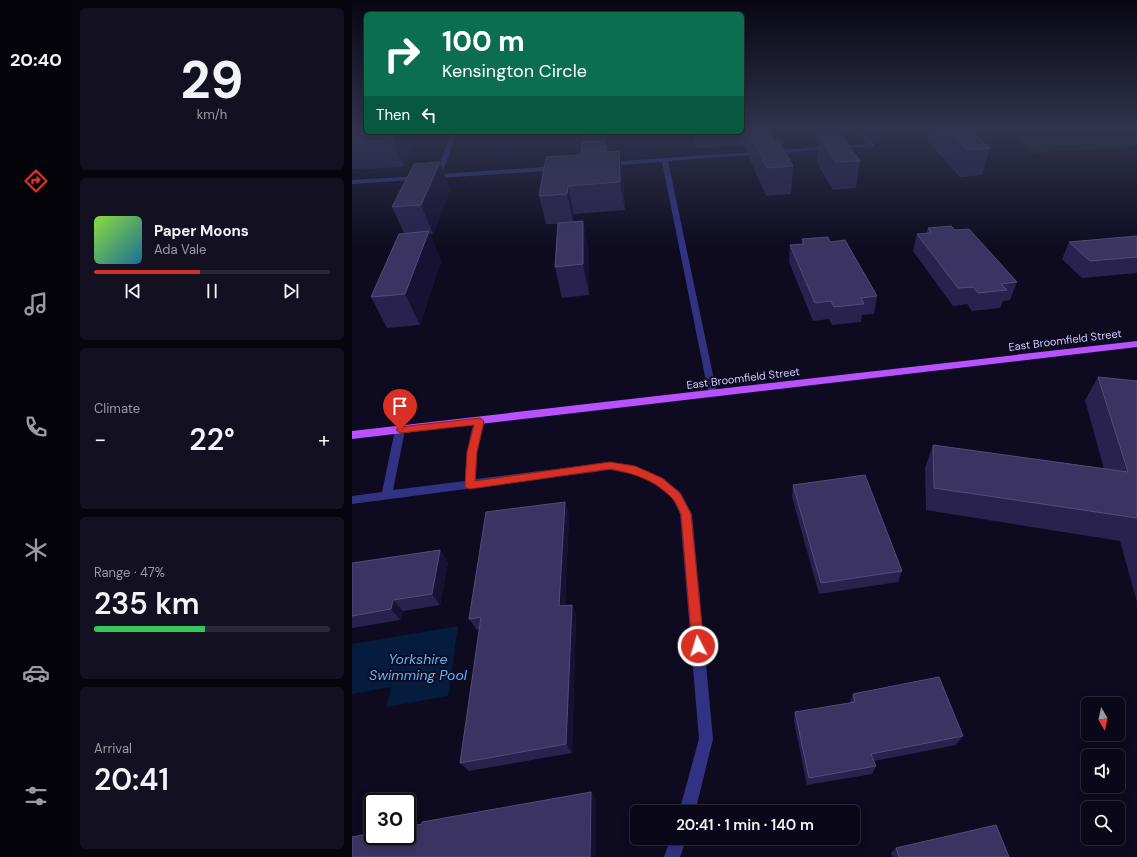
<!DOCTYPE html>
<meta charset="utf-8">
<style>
body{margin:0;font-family:"DM Sans",sans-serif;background:#131121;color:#f1f3f6;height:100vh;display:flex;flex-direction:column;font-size:15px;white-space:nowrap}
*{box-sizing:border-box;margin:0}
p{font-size:13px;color:#999aa2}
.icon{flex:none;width:22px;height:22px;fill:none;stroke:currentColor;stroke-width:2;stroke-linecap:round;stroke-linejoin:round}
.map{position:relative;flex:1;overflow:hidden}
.side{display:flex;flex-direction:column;gap:8px;padding:8px;background:#06040d;width:280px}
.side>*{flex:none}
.hud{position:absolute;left:12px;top:12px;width:380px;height:122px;border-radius:6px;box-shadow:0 2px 10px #0003,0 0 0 1px #2a2937;background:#0b6e4f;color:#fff;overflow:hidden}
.needle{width:26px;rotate:171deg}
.fabs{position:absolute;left:729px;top:697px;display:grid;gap:8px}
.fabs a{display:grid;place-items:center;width:44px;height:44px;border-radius:6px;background:#0a0818;box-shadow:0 2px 10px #0003,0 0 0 1px #2a2937;font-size:20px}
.speed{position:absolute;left:12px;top:793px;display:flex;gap:8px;font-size:20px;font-weight:700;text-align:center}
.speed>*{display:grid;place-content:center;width:52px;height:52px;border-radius:50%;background:#0a0818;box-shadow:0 2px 10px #0003,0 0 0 1px #2a2937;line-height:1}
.speed .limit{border:2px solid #111;border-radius:6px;background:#fff;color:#111}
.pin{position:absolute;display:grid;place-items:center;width:34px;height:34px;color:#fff;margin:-41px -17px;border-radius:50% 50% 50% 0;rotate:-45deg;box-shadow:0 0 4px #0007}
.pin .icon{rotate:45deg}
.me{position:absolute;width:44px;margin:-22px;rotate:355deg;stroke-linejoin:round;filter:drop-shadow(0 0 3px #0008)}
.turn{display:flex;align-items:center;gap:14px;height:84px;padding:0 12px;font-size:18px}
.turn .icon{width:52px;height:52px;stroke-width:2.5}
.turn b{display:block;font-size:28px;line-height:34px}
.then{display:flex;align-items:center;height:38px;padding:0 12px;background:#0003;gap:8px;font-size:15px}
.big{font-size:30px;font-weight:600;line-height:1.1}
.side .card{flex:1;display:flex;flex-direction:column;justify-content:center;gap:6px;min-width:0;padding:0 14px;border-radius:6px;background:#131121}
.side .dial{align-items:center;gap:0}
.dial b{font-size:52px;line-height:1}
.song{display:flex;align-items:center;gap:12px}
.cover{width:48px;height:48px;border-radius:6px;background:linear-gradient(135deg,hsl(90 70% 55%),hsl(200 70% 35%))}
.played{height:4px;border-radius:2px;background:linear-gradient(90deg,#d93025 45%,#2a2937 45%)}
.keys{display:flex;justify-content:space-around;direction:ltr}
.heat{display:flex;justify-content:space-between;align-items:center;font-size:22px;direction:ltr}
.charge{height:6px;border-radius:3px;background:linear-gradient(90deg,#34c759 47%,#2a2937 0)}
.trip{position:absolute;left:278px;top:805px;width:230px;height:40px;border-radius:6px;background:#0a0818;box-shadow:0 2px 10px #0003,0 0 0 1px #2a2937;font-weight:600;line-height:40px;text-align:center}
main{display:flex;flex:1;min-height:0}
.dock{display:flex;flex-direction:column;width:72px;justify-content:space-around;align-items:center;background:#04030a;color:#999aa2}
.dock .icon{width:28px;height:28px}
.dock .on{color:#d93025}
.dock b{font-size:18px;color:#f1f3f6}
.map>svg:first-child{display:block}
.green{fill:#0d2a28}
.water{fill:#051c3f}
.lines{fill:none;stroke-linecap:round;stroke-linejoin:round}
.minor{fill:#323283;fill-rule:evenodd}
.major{fill:#b851ff;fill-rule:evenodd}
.wall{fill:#29224f}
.shaded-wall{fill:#171134}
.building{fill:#3b3462;stroke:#524b7b}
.route{fill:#d93025;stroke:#8d1f18}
.labels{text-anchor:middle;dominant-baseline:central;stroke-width:4;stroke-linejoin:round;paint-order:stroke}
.street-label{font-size:11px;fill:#cecaff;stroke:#0e0b20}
.near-water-label{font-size:14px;font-style:italic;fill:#58b7ff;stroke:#0e0b20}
</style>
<main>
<nav class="dock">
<b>20:40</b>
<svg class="icon on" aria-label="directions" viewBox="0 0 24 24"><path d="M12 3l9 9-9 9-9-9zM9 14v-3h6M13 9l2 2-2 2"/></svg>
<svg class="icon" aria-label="music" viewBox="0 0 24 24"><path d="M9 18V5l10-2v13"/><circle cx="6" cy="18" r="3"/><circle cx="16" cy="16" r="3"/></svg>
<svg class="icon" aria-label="phone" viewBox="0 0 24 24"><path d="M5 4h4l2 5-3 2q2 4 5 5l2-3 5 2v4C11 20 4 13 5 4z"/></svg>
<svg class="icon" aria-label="climate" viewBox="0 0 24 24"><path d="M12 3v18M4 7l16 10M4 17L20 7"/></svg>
<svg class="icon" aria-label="car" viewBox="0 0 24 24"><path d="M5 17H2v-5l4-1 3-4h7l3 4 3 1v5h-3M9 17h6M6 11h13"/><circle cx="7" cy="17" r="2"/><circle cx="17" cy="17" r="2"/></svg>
<svg class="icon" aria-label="filters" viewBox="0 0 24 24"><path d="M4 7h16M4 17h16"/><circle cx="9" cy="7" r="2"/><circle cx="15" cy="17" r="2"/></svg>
</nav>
<section class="side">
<div class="card dial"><b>29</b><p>km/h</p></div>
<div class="card">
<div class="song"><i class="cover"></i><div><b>Paper Moons</b><p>Ada Vale</p></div></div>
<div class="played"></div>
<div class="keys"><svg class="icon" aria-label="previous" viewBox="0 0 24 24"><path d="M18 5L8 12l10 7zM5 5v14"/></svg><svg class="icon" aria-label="pause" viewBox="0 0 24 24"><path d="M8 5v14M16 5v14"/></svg><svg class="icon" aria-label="next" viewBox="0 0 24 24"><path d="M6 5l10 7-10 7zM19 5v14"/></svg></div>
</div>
<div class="card"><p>Climate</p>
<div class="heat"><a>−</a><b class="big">22°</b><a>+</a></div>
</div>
<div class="card"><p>Range · 47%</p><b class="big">235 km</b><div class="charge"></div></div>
<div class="card"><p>Arrival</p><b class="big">20:41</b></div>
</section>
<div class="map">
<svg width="785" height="857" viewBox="0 0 785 857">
<rect width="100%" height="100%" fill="#0e0b20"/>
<path class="green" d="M659,129H785V146L682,153Z"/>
<path class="water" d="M106,626L96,696L35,707L39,687L0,694V644Z"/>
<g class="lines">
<g class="minor">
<path d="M505,129H509L522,144V146L316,161L365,394L360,397L357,396L310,162L255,166L252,164L255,162L516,144Z"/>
<path d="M99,132H105L90,174L206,166L209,168L206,170L0,184V180L84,175Z"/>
<path d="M128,417L133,421L125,452L124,479L258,462L283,466L311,478L329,493L340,514L361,739L343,812H327L347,739L328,514L321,499L303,484L281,474L258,470L0,504V496L30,492L43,430L44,427H52L53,430L41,490L113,481C114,469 116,421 128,417Z"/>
<path d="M319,838H335L328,857H312Z"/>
</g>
<path class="major" d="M785,341V347L0,439V431Z"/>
</g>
<g class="wall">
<path d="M0,129L68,132L51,167L13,169L12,168L0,169Z"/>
<path d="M390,129H413V130L423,141L441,166L439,194L414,196L397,157V151H395L392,145L344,148L340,132H390Z"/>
<path d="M578,129H617L638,148L630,175L608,177L576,141Z"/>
<path d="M257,132V152L267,151L271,178L273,210L222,214L221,222L237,250V295L210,298L203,267L206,224H194L187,196L229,155L231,142L230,136Z"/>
<path d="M467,136L508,161L504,188L481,190L465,163Z"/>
<path d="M98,190L81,234H78L89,261L68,325L35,328L19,297L52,233L40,207Z"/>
<path d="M576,228L603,230L665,282L658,300L651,301L648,308L620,311L615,304L601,306L561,251L565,234L574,233Z"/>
<path d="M785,236V273L730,278L710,259L717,242Z"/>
<path d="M450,239L478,242L525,296L522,314L510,315L509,322L480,325L477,319L461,321L437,262L438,245L450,244Z"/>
<path d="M746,377L785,381V602L768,541L574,510L573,468L581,445L752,469L733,400Z"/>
<path d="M441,485L550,571L546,582L467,594L440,497Z"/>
<path d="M217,514L213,606L220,605L224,616L220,753L117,771L108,763L128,629L125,630L117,619Z"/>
<path d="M88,550L96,562L88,605L51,611L48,620L0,628V563Z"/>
<path d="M501,694L611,736L604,745L522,761L524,766L520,774L455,785L442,721L443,712L498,703Z"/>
<path d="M544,848L657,857H540L539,853Z"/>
</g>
<g class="shaded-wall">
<path d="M45,132H68L51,167L40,140Z"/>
<path d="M253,132H257V161L253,135Z"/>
<path d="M253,141L257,167L253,152Z"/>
<path d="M267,151L271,178L273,210L268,182Z"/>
<path d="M88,162L98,190L81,234L69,205Z"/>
<path d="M216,186L222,214L221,222L215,194Z"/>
<path d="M231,221L237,250V295L231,264Z"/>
<path d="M77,231L89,261L68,325L53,294Z"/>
<path d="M213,502L217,514L212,617L207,606Z"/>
<path d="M88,550L96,562L88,605L80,594Z"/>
<path d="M41,600L51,611L48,620L39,609Z"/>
<path d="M220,605L224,616L220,753L214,744Z"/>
<path d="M239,792L244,799V857H238Z"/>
</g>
<g class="building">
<path d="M0,129H14V132H45L40,140L1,143L2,141L0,142Z"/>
<path d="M416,129L423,141H427L441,166L415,168L397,131Z"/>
<path d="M594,129H617L638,148L615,150Z"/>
<path d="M231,132H253V135L230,136Z"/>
<path d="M489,135L508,161L484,162L467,136Z"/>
<path d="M253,141V152L267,151L268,182L216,186L215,194L187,196L194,157L229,155L230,142Z"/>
<path d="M88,162L69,205L40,207L62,164Z"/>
<path d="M231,221V264L203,267L206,223Z"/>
<path d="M599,226L603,230L617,229L665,282L649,284L655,290L626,293L621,287L606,288L565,234L579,233L576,228Z"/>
<path d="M77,231L53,294L19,297L47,234Z"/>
<path d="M785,236V257L738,261L717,242Z"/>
<path d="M476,237L478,242L493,240L525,296L509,298L512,304L482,307L479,301L463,303L438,245L452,244L450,239Z"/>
<path d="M746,377L785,381V518L582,488L581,445L776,472Z"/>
<path d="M513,475L550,571L469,583L441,485Z"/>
<path d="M213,502L207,606L220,605L214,744L108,763L129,617L117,619L134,512Z"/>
<path d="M88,550L80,594L41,600L39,609L0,616V563Z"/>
<path d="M587,677L611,736L519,754L524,766L457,778L443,712L503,702L501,694Z"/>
<path d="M239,792L238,857H0V837L21,833V836H55V827L70,824V822Z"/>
<path d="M644,825L657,857H547L544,848Z"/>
</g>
<linearGradient id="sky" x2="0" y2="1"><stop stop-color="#080612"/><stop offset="0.52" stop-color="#30344e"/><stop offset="1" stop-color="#30344e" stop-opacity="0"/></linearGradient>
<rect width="785" height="249" fill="url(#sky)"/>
<path class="route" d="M128,418L132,421L125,452L123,481L258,462L283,466L310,478L328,493L339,514L352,646L350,650L346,652L341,650L340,646L329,514C326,509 324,502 320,498C303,480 281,473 258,469L118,489L114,488L113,485L115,452L122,425L48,433L44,430L48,427Z"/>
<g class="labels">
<g class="street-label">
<text transform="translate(713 340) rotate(-7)">East Broomfield Street</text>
<text transform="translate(391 378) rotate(-7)">East Broomfield Street</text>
</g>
<g class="near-water-label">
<text x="66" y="659">Yorkshire<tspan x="66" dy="16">Swimming Pool</tspan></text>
</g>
</g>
</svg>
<div class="fabs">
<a><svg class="needle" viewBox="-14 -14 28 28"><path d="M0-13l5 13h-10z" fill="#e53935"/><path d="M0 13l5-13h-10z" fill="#999aa2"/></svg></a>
<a><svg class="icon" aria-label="sound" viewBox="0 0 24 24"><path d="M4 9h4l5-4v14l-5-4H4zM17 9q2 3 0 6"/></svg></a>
<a><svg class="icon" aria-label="search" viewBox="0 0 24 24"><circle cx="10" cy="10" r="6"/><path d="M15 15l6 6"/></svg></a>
</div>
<div class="speed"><div class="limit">30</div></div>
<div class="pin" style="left:48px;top:430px;background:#d93025"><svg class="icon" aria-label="arrive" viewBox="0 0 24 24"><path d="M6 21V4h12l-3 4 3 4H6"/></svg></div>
<svg class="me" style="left:346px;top:646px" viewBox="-20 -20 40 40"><circle r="17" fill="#d93025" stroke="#fff" stroke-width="3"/><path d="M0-11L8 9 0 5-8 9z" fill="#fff"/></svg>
<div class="trip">20:41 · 1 min · 140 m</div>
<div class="hud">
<div class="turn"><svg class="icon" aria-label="right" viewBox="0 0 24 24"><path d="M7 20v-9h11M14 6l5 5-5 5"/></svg><div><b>100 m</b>Kensington Circle</div></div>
<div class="then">Then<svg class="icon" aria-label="left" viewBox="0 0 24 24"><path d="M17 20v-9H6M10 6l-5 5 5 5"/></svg></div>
</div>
</div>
</main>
